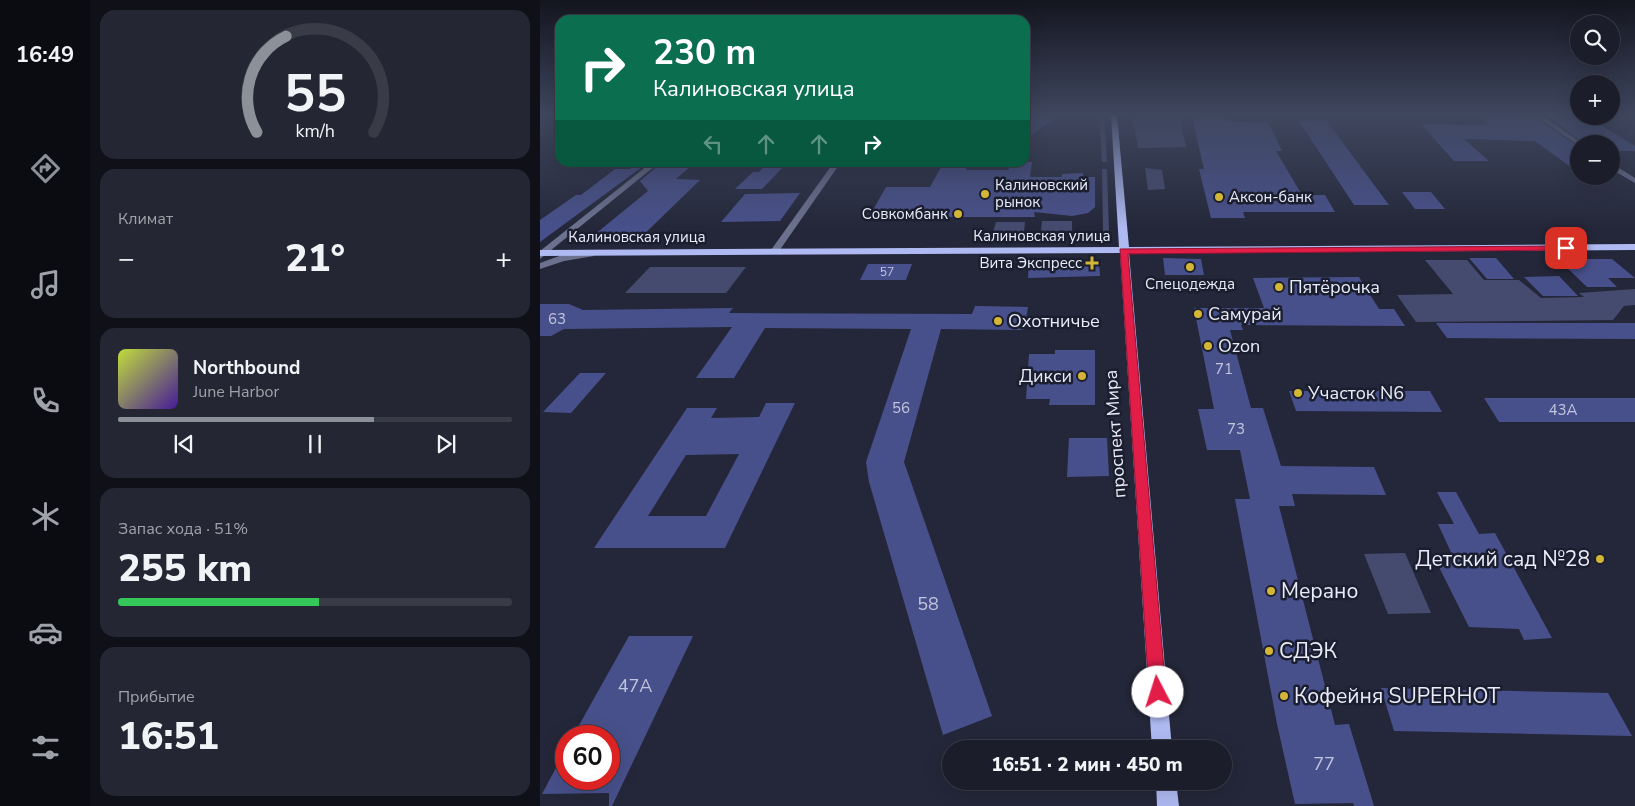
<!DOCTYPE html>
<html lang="ru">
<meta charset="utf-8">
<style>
body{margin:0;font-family:"Nunito Sans",sans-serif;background:#242633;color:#f1f3f6;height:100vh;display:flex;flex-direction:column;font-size:19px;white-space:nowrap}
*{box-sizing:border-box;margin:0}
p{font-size:16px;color:#a0a2a9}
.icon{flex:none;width:28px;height:28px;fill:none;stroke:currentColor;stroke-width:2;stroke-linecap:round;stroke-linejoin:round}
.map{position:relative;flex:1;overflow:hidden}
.drawer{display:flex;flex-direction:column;gap:10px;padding:10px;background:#0f1018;width:450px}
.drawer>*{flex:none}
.guide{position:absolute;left:15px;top:15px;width:475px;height:152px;border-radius:15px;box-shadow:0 5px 20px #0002,0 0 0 1px #393b47;background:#0b6e4f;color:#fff;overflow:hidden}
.tools{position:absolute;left:1030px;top:15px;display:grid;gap:10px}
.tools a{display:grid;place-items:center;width:50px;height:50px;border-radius:50%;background:#1b1d2b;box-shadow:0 5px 20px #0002,0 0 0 1px #393b47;font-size:25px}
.speed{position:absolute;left:15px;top:725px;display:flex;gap:10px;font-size:25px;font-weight:700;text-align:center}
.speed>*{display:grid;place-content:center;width:65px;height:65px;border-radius:50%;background:#1b1d2b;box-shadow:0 5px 20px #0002,0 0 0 1px #393b47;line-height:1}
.speed .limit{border:8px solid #d22;background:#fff;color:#111}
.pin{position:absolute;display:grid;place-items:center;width:42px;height:42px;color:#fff;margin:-21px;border-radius:10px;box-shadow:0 2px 8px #0006}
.me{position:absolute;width:55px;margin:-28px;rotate:355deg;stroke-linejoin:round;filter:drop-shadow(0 0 4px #0008)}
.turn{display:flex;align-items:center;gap:18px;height:105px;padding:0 15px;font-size:22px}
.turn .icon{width:65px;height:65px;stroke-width:2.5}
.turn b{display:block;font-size:35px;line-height:42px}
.lanes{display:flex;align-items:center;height:48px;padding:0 15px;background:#0003;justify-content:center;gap:25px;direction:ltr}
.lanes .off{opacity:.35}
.big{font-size:38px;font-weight:800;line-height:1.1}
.drawer .tile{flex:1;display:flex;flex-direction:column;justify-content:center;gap:8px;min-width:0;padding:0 18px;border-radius:15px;background:#242633}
.drawer .dial{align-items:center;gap:0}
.dial svg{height:130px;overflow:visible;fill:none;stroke:#393b47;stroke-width:7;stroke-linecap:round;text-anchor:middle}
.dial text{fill:#f1f3f6;stroke:none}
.song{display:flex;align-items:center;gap:15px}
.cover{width:60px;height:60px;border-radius:8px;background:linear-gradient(135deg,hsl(70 70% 55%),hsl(260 70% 35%))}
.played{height:5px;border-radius:2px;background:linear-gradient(90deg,#8c9099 65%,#393b47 65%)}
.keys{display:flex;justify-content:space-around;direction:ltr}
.heat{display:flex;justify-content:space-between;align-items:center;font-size:28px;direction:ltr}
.charge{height:8px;border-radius:4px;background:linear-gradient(90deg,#34c759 51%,#393b47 0)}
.trip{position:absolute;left:402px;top:740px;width:290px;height:50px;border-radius:25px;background:#1b1d2b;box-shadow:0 5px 20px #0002,0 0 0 1px #393b47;font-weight:800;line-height:50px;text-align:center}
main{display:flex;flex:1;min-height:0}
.dock{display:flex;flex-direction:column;width:90px;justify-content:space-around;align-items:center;background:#0b0c11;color:#a0a2a9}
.dock .icon{width:35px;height:35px}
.dock .active{color:#8c9099}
.dock b{font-size:22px;color:#f1f3f6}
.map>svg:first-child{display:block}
.green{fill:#454b6e}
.building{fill:#48508b;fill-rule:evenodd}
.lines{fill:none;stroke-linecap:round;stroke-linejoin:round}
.minor{fill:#6c718d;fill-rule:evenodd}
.major{fill:#afbaf3;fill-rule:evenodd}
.route{fill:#e11d48;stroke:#92132f}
.poi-dot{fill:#d3b635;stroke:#1b1e2f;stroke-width:2}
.labels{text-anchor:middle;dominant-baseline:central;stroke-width:5;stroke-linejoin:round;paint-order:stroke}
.far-number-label{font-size:12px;fill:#c1c5dd}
.far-poi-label{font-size:15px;fill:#e9ecf8;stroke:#1b1e2f;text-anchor:start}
.far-street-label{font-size:15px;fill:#e9ecf8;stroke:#1b1e2f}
.number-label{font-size:15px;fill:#c1c5dd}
.poi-label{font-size:18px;fill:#e9ecf8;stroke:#1b1e2f;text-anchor:start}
.street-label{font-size:18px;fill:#e9ecf8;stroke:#1b1e2f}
.near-number-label{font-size:18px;fill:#c1c5dd}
.near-poi-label{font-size:21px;fill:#e9ecf8;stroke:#1b1e2f;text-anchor:start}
</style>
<main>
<nav class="dock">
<b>16:49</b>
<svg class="icon active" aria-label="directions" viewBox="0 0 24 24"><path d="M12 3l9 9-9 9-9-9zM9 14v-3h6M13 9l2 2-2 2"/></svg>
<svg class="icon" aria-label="music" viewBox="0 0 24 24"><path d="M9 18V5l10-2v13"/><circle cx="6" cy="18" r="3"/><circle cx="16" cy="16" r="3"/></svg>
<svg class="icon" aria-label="phone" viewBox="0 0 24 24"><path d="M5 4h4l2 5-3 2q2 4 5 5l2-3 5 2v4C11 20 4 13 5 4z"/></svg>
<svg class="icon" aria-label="climate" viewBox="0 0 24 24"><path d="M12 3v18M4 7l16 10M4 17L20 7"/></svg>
<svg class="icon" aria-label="car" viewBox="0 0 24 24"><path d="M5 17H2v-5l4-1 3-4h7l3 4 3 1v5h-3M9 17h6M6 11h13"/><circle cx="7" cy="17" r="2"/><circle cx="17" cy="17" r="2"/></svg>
<svg class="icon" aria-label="filters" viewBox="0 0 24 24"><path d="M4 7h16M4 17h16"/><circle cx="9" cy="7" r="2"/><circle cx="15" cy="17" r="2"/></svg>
</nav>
<section class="drawer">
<div class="tile dial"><svg viewBox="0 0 100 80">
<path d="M14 69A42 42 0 1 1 86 69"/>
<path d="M14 69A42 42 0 0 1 32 10" stroke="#8c9099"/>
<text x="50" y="56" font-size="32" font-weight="700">55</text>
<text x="50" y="72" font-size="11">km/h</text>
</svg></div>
<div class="tile"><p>Климат</p>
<div class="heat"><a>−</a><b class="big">21°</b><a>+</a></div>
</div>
<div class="tile">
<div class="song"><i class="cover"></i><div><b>Northbound</b><p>June Harbor</p></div></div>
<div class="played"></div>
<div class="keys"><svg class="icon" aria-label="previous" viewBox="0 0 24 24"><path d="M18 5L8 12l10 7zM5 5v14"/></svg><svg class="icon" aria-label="pause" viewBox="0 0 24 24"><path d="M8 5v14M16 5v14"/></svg><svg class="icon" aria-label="next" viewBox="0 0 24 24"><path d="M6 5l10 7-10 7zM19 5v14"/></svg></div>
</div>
<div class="tile"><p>Запас хода · 51%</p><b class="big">255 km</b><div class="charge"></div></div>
<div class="tile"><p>Прибытие</p><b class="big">16:51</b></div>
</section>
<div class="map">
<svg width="1095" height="806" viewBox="0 0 1095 806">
<rect width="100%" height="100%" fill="#242739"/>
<g class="green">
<path d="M559,115H564L567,162H562Z"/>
<path d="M592,115H639L646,147L598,148Z"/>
<path d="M605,168L622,170L625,189L608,190Z"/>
<path d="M562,169H567L569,233H563Z"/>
<path d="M502,221H532V231H501Z"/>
<path d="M456,222H485L484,232H453Z"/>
<path d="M885,260H927L944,280H979L1001,298L1044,297L1039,293L1095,289V305L1084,306L1073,320L876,322L857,295L913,294Z"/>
<path d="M110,267H206L186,293H85Z"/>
<path d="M865,553L891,613L848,614L824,554Z"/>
</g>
<g class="building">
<path d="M485,115H520L485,139Z"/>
<path d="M661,115H683L686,121L728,122L742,151H736L762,195H785L795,212H703L705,218H671L659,169H664L652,118H662Z"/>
<path d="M938,115H992L1039,147V151L1030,150L1039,157V173L995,141L924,139L949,161H914L881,124L950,125Z"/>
<path d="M1006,115L1046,116L1095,146V151H1071V144H1045Z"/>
<path d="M786,120L849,205H814L759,121Z"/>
<path d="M404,162H429L426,170H467L469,169L470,162H492L490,177H522V174L543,173V177H555V207L548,213L532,216L494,212L495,217H329L346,187H390Z"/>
<path d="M87,164H106L0,242V220L36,195H41L75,169H91Z"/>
<path d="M120,164H153L136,179L160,180L94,244H43L108,191L100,181Z"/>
<path d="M224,166L243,167L222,189H195L213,172H219Z"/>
<path d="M862,192H891L905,209H875Z"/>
<path d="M260,193L240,221L181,222L205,194Z"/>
<path d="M623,258L661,259L664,275H625Z"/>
<path d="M929,258H956L974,279H947Z"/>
<path d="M1018,259H1072L1095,278H1068L1077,287H1047Z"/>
<path d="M559,261L560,276L488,278L489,262Z"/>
<path d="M328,264H372L366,280H320Z"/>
<path d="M1019,276L1038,296H1003L984,277Z"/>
<path d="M819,277L839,309H854L865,326L701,325L703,330H690L711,408H723L741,466L834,467L846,495L752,494L755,506H739L795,725L809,724L834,806H814L813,803L755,804L737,724L695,499H710L700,450H667L658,409H674L654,308H724L713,278Z"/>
<path d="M0,304H29L43,310L193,308L189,313L432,314L435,306L488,307L484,330L401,329L364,462L452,716L403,735L329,482L326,462L371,329L225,328L194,378H156L192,327L24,329L11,336H0Z"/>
<path d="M896,323H1095V339L907,338Z"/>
<path d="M515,350H555V405H509L510,399H486L489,354H515Z"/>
<path d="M40,373H66L31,413L3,412Z"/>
<path d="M749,391H890L902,412L756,411Z"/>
<path d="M944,398H1095V422H959Z"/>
<path d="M226,403H255L185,548H54L147,408H177L171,418L219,417ZM199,454L166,516H108L146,455Z"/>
<path d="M529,438H567L569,476L527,477Z"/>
<path d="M897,492H916L939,534L955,533L1012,638L984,640L979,629L929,627L896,561H915L898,524H914Z"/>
<path d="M89,636H153L72,806H69V793L2,794L26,749V779H69V736H33Z"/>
<path d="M841,688L1068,693L1092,736L854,731Z"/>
</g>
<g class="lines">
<g class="minor">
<path d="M994,115H1002L1043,144L1038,145Z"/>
<path d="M112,162H120L0,259V251Z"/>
<path d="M294,162H301L237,254H231V250Z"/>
<path d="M1071,163L1095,178V183L1071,169Z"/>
<path d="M51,251L54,252V256L24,261L0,269V263L22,255Z"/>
</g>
<g class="major">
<path d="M571,115H577L589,247L1095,244V250L589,253L632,749H612L580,253L0,256V250L579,247Z"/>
<path d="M616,781H636L639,806H617Z"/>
</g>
</g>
<linearGradient id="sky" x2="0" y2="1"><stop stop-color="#14151f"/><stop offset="0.5" stop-color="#3f475f"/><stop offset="1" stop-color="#3f475f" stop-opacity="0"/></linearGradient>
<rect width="1095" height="228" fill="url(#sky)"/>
<path class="route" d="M1026,246L1030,248L1029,250L588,254L626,692L624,697L618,700L612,697L609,692L580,249Z"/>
<g class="poi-dot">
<circle cx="445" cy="194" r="5"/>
<circle cx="679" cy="197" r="5"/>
<circle cx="418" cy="214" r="5"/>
<path d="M549.5 255.5h5v5h5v5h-5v5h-5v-5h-5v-5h5z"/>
<circle cx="650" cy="267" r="5"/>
<circle cx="739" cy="287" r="5"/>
<circle cx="658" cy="314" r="5"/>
<circle cx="458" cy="321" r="5"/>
<circle cx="668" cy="346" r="5"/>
<circle cx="542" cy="376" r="5"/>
<circle cx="758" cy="393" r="5"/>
<circle cx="1060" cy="559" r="5"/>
<circle cx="731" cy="591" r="5"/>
<circle cx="729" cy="651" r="5"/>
<circle cx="744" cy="696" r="5"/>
</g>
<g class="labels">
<g class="far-number-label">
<text x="347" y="272">57</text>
</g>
<g class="far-poi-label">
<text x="455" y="185">Калиновский<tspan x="455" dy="17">рынок</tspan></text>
<text x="689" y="197">Аксон-банк</text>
<text x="408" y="214" text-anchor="end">Совкомбанк</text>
<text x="542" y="263" text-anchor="end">Вита Экспресс</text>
<text x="650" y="284" text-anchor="middle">Спецодежда</text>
</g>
<g class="far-street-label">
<text x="502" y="236">Калиновская улица</text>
<text x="97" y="237">Калиновская улица</text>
</g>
<g class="number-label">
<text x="17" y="319">63</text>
<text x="684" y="369">71</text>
<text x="361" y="408">56</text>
<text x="1023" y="410">43А</text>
<text x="696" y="429">73</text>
</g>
<g class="poi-label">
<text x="749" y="287">Пятёрочка</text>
<text x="668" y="314">Самурай</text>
<text x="468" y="321">Охотничье</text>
<text x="678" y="346">Ozon</text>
<text x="532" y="376" text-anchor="end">Дикси</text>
<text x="768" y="393">Участок N6</text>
</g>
<g class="street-label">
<text transform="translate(575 434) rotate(-94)">проспект Мира</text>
</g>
<g class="near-number-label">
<text x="388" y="604">58</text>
<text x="95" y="686">47А</text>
<text x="784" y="764">77</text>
</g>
<g class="near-poi-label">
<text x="1050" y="559" text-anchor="end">Детский сад №28</text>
<text x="741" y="591">Мерано</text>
<text x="739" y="651">СДЭК</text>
<text x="754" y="696">Кофейня SUPERHOT</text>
</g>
</g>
</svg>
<div class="tools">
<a><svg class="icon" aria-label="search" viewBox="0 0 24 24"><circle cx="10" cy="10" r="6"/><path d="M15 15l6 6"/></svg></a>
<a>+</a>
<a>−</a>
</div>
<div class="speed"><div class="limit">60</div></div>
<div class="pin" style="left:1026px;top:248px;background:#d93025"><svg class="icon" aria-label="arrive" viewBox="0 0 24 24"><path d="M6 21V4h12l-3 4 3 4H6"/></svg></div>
<svg class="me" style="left:618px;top:692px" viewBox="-20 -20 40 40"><circle r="19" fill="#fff"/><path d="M0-13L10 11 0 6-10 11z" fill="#e11d48"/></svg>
<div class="trip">16:51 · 2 мин · 450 m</div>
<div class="guide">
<div class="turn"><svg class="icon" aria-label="right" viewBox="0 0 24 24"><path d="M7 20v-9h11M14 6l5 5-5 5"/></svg><div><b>230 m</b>Калиновская улица</div></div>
<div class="lanes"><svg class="icon off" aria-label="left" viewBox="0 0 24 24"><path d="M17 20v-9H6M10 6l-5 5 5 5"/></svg><svg class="icon off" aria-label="ahead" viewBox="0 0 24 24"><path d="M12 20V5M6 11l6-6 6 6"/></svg><svg class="icon off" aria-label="ahead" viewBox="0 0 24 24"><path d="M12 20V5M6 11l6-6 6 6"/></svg><svg class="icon" aria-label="right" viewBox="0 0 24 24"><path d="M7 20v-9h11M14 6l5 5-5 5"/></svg></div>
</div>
</div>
</main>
